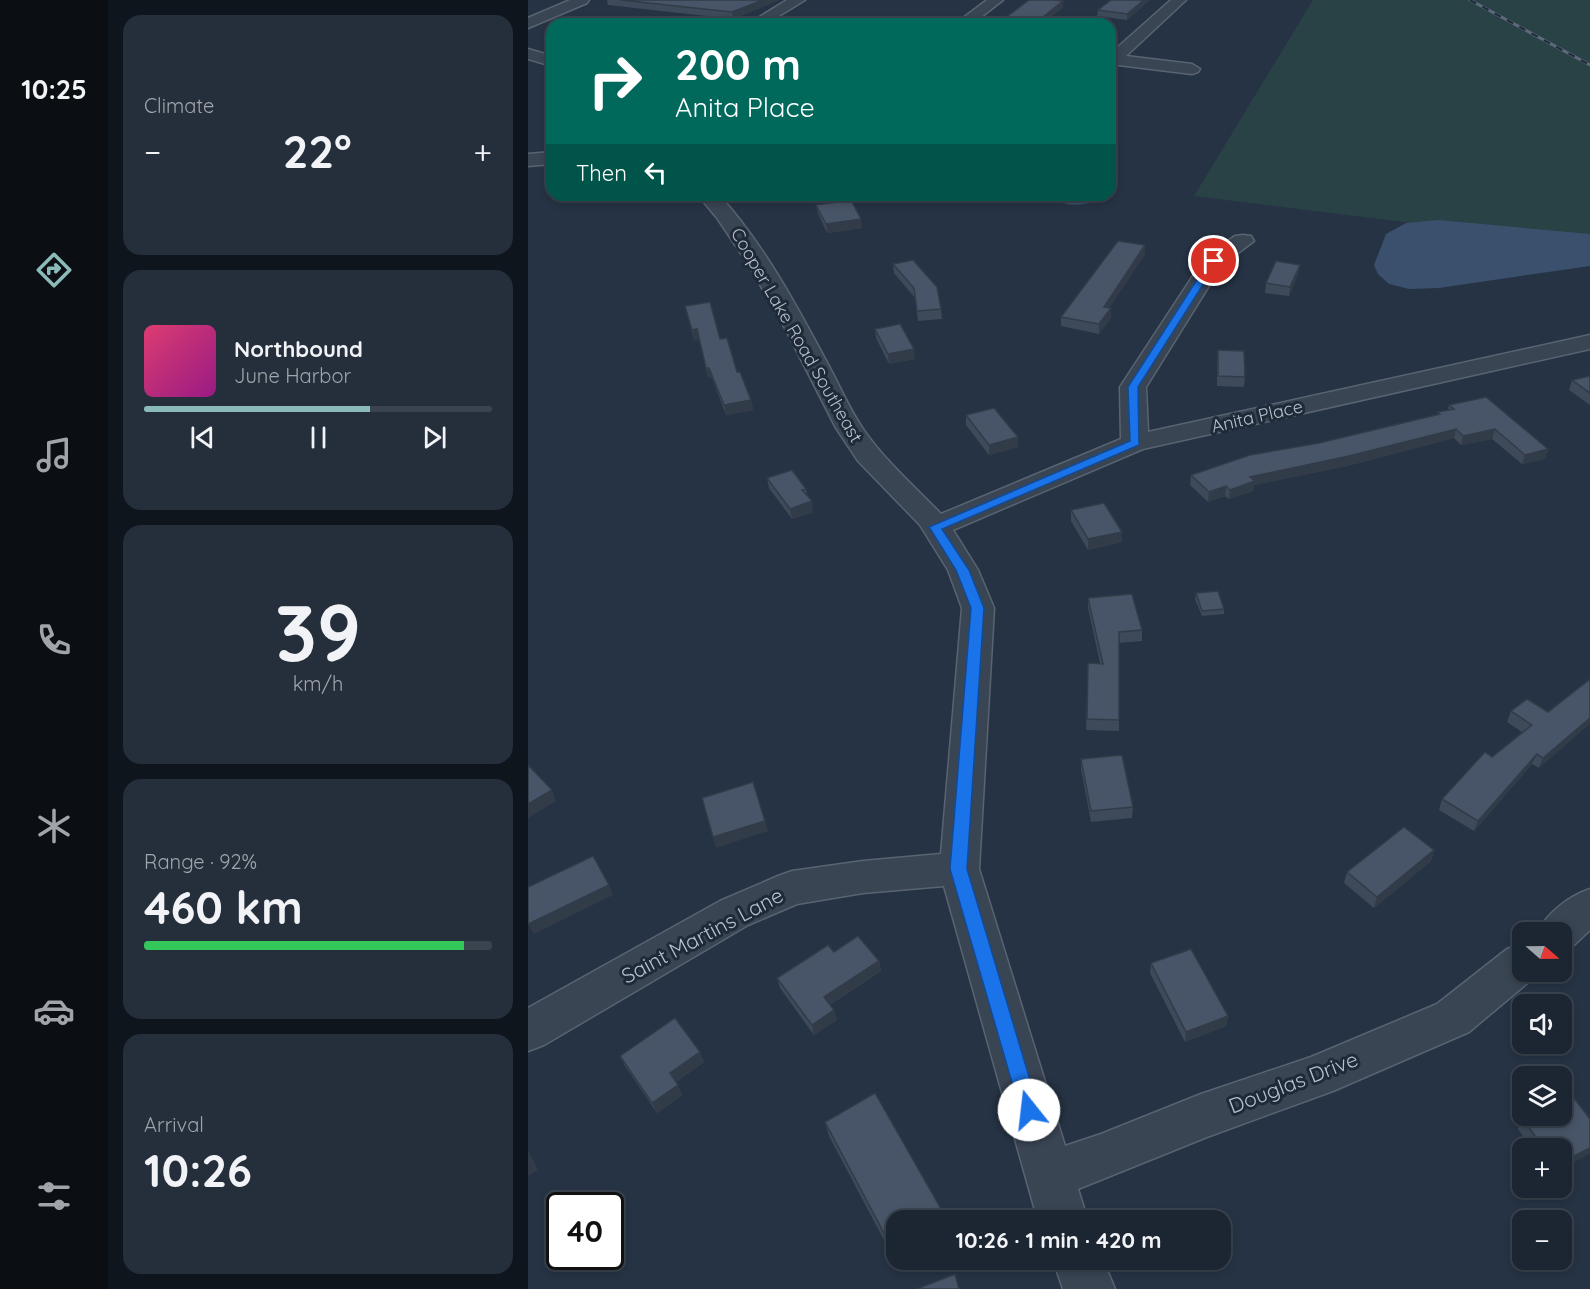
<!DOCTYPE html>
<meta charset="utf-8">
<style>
body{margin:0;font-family:Quicksand,sans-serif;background:#252e3b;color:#f1f3f6;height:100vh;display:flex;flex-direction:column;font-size:22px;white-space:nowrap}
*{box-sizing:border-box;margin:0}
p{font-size:20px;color:#a0a5ac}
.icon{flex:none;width:33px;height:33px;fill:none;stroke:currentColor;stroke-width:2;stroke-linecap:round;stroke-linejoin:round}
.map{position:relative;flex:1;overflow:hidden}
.sheet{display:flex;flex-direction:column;gap:15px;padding:15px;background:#0f151c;width:420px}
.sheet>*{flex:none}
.top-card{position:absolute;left:18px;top:18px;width:570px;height:183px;border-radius:18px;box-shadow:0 3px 9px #0003,0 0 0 2px #3a434e;background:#00695c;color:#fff;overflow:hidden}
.needle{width:39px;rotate:110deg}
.controls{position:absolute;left:984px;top:922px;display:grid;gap:12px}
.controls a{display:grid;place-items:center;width:60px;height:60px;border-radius:12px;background:#1c2633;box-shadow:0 3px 9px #0003,0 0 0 2px #3a434e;font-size:30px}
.speed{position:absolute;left:18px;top:1192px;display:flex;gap:12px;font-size:30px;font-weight:700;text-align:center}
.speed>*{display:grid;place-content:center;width:78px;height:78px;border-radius:50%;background:#1c2633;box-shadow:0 3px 9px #0003,0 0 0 2px #3a434e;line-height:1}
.speed .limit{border:3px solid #111;border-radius:9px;background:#fff;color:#111}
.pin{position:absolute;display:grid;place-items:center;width:51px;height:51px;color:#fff;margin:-26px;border:3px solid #fff;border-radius:50%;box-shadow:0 2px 6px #0007}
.me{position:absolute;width:66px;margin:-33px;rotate:344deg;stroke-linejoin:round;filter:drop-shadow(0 0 4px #0008)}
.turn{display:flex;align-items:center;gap:21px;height:126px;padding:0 30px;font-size:27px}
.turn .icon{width:78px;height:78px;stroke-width:2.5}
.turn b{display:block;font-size:42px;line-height:51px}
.then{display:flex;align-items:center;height:57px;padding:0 30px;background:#0003;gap:12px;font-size:22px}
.big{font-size:45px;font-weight:800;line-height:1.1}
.sheet .card{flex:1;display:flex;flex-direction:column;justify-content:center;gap:9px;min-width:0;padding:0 21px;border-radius:18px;background:#252e3b}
.sheet .dial{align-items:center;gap:0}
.dial b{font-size:78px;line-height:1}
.song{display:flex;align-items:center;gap:18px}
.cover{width:72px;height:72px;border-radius:9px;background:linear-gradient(135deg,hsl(340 70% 55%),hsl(310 70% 35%))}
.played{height:6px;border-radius:3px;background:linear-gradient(90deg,#8bbbb9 65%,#3a434e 65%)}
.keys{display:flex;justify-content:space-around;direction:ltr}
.heat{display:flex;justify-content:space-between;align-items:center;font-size:33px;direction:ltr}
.charge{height:9px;border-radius:4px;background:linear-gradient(90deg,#34c759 92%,#3a434e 0)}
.trip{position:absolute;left:358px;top:1210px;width:345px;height:60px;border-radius:18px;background:#1c2633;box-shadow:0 3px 9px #0003,0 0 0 2px #3a434e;font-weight:800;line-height:60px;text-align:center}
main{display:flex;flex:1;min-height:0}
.menu{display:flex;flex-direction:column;width:108px;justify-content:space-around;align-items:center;background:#0b0f14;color:#a0a5ac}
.menu .icon{width:42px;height:42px}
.menu .on{color:#8bbbb9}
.menu b{font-size:27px;color:#f1f3f6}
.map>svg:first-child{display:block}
.green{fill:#284245}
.water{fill:#3a506d}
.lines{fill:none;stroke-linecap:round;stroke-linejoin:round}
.minor-casing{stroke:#596371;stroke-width:3}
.minor{fill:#3a4554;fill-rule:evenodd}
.rail-casing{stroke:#5c697b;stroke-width:3}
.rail{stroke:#1f2a39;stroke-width:2;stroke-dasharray:7;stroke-linecap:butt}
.wall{fill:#3e4959}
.shaded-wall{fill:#323c49}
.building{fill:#485568;stroke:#323c49;stroke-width:1.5}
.route{fill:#1a73e8;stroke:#114b97;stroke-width:1.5}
.labels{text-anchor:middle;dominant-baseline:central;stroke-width:6;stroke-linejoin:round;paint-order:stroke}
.street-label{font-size:18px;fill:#b8c0cd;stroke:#1f2a39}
.near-street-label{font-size:21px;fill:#b8c0cd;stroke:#1f2a39}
</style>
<main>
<nav class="menu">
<b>10:25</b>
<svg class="icon on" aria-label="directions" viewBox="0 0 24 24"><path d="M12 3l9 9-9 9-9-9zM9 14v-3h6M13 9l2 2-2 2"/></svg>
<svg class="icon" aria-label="music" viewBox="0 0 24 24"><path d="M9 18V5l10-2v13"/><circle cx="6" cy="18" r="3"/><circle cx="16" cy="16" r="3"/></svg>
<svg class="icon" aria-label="phone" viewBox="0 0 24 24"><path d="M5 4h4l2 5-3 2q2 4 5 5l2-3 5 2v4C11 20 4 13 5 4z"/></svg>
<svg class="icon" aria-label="climate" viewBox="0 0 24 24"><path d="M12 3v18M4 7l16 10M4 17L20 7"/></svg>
<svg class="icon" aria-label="car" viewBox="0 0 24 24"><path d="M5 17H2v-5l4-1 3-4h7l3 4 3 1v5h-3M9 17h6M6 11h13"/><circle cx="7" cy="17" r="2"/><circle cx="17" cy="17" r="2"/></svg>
<svg class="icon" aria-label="filters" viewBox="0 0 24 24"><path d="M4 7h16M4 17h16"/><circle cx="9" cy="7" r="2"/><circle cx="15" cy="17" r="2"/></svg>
</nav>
<section class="sheet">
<div class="card"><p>Climate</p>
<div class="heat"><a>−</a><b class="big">22°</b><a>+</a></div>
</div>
<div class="card">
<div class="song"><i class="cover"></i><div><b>Northbound</b><p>June Harbor</p></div></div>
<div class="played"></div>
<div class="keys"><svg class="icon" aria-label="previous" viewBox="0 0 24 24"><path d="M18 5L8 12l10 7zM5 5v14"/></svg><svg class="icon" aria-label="pause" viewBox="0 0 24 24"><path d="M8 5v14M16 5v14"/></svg><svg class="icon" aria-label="next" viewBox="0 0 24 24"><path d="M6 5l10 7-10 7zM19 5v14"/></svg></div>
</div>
<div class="card dial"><b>39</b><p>km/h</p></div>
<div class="card"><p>Range · 92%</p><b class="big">460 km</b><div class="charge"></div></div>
<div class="card"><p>Arrival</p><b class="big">10:26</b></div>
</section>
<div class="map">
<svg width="1062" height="1289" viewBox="0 0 1062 1289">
<rect width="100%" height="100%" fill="#263344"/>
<path class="green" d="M785,0H1062V245L666,196Z"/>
<g class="water">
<path d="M582,186L586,192C576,202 545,209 533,202L532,195H582Z"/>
<path d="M910,220L1062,234V266L911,288L881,289L861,284L850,274L846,265L858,234L878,223Z"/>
</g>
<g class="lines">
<defs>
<g id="minor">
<path d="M42,0H61L59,3L0,28V18Z"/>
<path d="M259,0H277L238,24H220Z"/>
<path d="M459,0H475L444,24H427Z"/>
<path d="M643,0H658L598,56L664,64L672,69L670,72L664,74L582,64V54Z"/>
<path d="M0,49L24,56V66L0,59Z"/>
<path d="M24,152V164L0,166V154Z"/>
<path d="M170,195H191C234,242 266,301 296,357C309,380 320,407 335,429C357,461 387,487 413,514L593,439L592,387L678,256L707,236L715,235L723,236L726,241L694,265L618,387L620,432L1062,335V349L615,449L425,530L450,570L466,608L451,869L537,1146L573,1134L673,1094L783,1057L909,1004L979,949L994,944V972H1010L1009,975L941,1032L805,1091L679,1137L550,1189L560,1221H510L416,886L335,893L269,904L220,925L16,1045L0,1051V1008L192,901L250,876L264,871L335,861L413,854L434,608L420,570L392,525L330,461L308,428L258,330L222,267L189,218Z"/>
<path d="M1062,889V930L1045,946L1034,949V933H1009C1019,913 1041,896 1062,889Z"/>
<path d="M525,1260H575L587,1289H535Z"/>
</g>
</defs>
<use href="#minor" class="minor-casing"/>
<use href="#minor" class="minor"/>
<defs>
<path id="rail" d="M942,0L1062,65"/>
</defs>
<use href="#rail" class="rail-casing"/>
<use href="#rail" class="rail"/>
</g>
<g class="wall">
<path d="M79,0H251L205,19L80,5Z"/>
<path d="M583,0H622L599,20L569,16L570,10Z"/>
<path d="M288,205L334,228L299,233L290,213Z"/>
<path d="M617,254L581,308H583V318L571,334L533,326V317Z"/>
<path d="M365,264L413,309L414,319L390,321L387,298L366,273Z"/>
<path d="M772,265L770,274L761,296L737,293L738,283Z"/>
<path d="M157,306L192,339L223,400L225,410L198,415L184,378H180L171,339L166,340Z"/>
<path d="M347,329L387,359L361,364L348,338Z"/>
<path d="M690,350L717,377L716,387L689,386V359Z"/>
<path d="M1062,376V405L1041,390L1044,380Z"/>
<path d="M921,405L1020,449L1017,459L994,464L964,439L933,445L926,438L819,466L726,485L725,491L701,499L697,496L680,502L662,485L663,475L791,443L910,414V412L920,410Z"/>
<path d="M438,415L490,437V447L461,455L438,425Z"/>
<path d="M239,478L278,489L279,496L285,512L264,519L241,488Z"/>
<path d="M543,510L594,542L560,550L543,521Z"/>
<path d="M668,593L696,609V614L674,616L667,599Z"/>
<path d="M560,598L614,630V641L591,643V731L558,730L560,663H572L560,608Z"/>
<path d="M1062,679L1011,768L1004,764L946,831L911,810L914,799L994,732L979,722L983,711L1020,712Z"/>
<path d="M553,759L605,807L604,818L563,822L553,769Z"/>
<path d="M906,850L903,861L846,908L816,883L819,872Z"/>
<path d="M351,961L353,971L302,1005L309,1020L286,1035L252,988L249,978Z"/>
<path d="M623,963L700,1016L698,1026L657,1042L622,973Z"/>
<path d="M172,1052L176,1062L148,1082L154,1095L129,1113L97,1066L92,1056Z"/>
<path d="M995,1119L1034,1149H1004L990,1129Z"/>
<path d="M297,1122L417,1216L368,1263L301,1136Z"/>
</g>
<g class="shaded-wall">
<path d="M235,0H251L205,19L204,12Z"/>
<path d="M616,0H622L599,20V14Z"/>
<path d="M535,1V8L514,24H506Z"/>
<path d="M333,219L334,228L299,233L298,224Z"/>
<path d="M617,245V254L576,316V307Z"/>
<path d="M772,265L770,274L761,296L762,287Z"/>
<path d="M583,308V318L571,334V324Z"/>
<path d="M169,329L171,339L166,340L164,330Z"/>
<path d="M386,349L387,359L361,364L360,354Z"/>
<path d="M178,368H181L184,378H180Z"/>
<path d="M223,400L225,410L198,415L196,405Z"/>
<path d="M928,429L926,438L819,466L726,485L725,491L701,499L702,490L722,477Z"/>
<path d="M967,429L964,439L933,445L935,436Z"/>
<path d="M490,437V447L461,455V445Z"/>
<path d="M1020,449L1017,459L994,464L997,455Z"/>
<path d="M698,486L697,496L680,502L681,492Z"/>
<path d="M284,501L285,512L264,519L262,509Z"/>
<path d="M594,532V542L560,550V539Z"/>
<path d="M1062,718V724L1011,768L1015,758Z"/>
<path d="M1009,754L1004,764L946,831L950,821Z"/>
<path d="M24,790L28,801L0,818V804Z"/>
<path d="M237,821L240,831L188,848L185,837Z"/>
<path d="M906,850L903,861L846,908L849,897Z"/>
<path d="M81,885L85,895L6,934L0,924Z"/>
<path d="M351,961L353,971L299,1007L296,997Z"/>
<path d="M306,1010L309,1020L286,1035L284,1025Z"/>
<path d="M700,1016L698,1026L657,1042L658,1032Z"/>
<path d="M172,1052L176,1062L147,1083L142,1073Z"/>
<path d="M150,1085L154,1095L129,1113L124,1103Z"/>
<path d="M1062,1148V1154L1034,1168V1162Z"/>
<path d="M0,1150L10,1170L0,1176Z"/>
<path d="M417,1216L418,1221H409Z"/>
<path d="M369,1248V1260H372L368,1263L365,1250Z"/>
</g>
<g class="building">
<path d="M93,0H235L204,12Z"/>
<path d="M501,0H525L535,1L506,24H469Z"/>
<path d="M583,0H616L599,14L570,10Z"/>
<path d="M323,200L333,219L298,224L288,205Z"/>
<path d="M590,241L617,245L576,307L583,308L571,324L533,317Z"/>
<path d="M385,260L409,287L413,309L389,311L386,288L365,264Z"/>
<path d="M748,261L772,265L762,287L738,283Z"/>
<path d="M182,302L192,339L199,338L209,372H212L223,400L196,405L181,368H178L169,329L164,330L157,306Z"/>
<path d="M372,324L386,349L360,354L347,329Z"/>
<path d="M690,350L716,351L717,377L690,376Z"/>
<path d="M1062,376V393L1044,380Z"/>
<path d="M958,397L1020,449L997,455L967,429L935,436L928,429L821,456L722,477L727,481L702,490L698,486L681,492L663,475L722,455L791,443L912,414L910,412L926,409L921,405Z"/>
<path d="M466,408L490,437L461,445L438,415Z"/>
<path d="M264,470L278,489L274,490L284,501L262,509L239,478Z"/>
<path d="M576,503L594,532L560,539L543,510Z"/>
<path d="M690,591L696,609L674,611L668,593Z"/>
<path d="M604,594L614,630L591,632V720L559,719L560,663L575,664L560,598Z"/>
<path d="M1062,679V718L1015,758L1009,754L950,821L914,799L957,752L964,757L1004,725L983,711L999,699L1020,712Z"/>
<path d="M594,755L605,807L563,811L553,759Z"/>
<path d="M0,765L24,790L0,804Z"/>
<path d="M225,782L237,821L185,837L174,798Z"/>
<path d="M876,827L906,850L849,897L819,872Z"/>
<path d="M65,856L81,885L0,924V887Z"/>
<path d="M330,936L351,961L296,997L306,1010L284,1025L249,978L300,945L306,952Z"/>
<path d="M663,949L700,1016L658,1032L623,963Z"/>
<path d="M147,1018L172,1052L142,1073L150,1085L124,1103L92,1056Z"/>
<path d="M347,1093L417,1216L409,1221H369V1248L365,1250L297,1122Z"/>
<path d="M1045,1097L1062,1119V1148L1034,1162V1149H1016L995,1119L1002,1116H1034V1102Z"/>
<path d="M427,1274L431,1289H389Z"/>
</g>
<path class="route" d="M686,258L690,261L610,387L611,445L414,529L441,570L456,608L439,869L511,1110L508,1116L501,1119L494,1116L492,1110L422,869L443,608L428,570L401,527L602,441L600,387L681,261Z"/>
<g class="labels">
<g class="street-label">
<text transform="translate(269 335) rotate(60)">Cooper Lake Road Southeast</text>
<text transform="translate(729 416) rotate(-13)">Anita Place</text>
</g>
<g class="near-street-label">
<text transform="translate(174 935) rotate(-28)">Saint Martins Lane</text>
<text transform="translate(765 1082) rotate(-21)">Douglas Drive</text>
</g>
</g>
</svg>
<div class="controls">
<a><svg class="needle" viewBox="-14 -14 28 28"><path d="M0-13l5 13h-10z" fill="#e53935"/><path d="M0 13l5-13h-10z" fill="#a0a5ac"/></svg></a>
<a><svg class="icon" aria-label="sound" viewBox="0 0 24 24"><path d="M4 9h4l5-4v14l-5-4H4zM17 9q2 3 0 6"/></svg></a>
<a><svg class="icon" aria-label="layers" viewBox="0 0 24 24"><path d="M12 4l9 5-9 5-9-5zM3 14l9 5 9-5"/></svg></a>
<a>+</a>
<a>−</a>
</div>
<div class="speed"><div class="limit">40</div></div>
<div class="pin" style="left:686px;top:261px;background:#d93025"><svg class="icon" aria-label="arrive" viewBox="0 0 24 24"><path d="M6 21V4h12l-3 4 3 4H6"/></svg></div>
<svg class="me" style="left:501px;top:1110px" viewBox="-20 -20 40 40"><circle r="19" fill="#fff"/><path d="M0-13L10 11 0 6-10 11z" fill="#1a73e8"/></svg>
<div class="trip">10:26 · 1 min · 420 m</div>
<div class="top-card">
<div class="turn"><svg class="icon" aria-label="right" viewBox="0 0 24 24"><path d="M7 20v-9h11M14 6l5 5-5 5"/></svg><div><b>200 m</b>Anita Place</div></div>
<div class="then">Then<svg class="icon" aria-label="left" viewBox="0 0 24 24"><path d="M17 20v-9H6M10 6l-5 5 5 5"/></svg></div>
</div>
</div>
</main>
